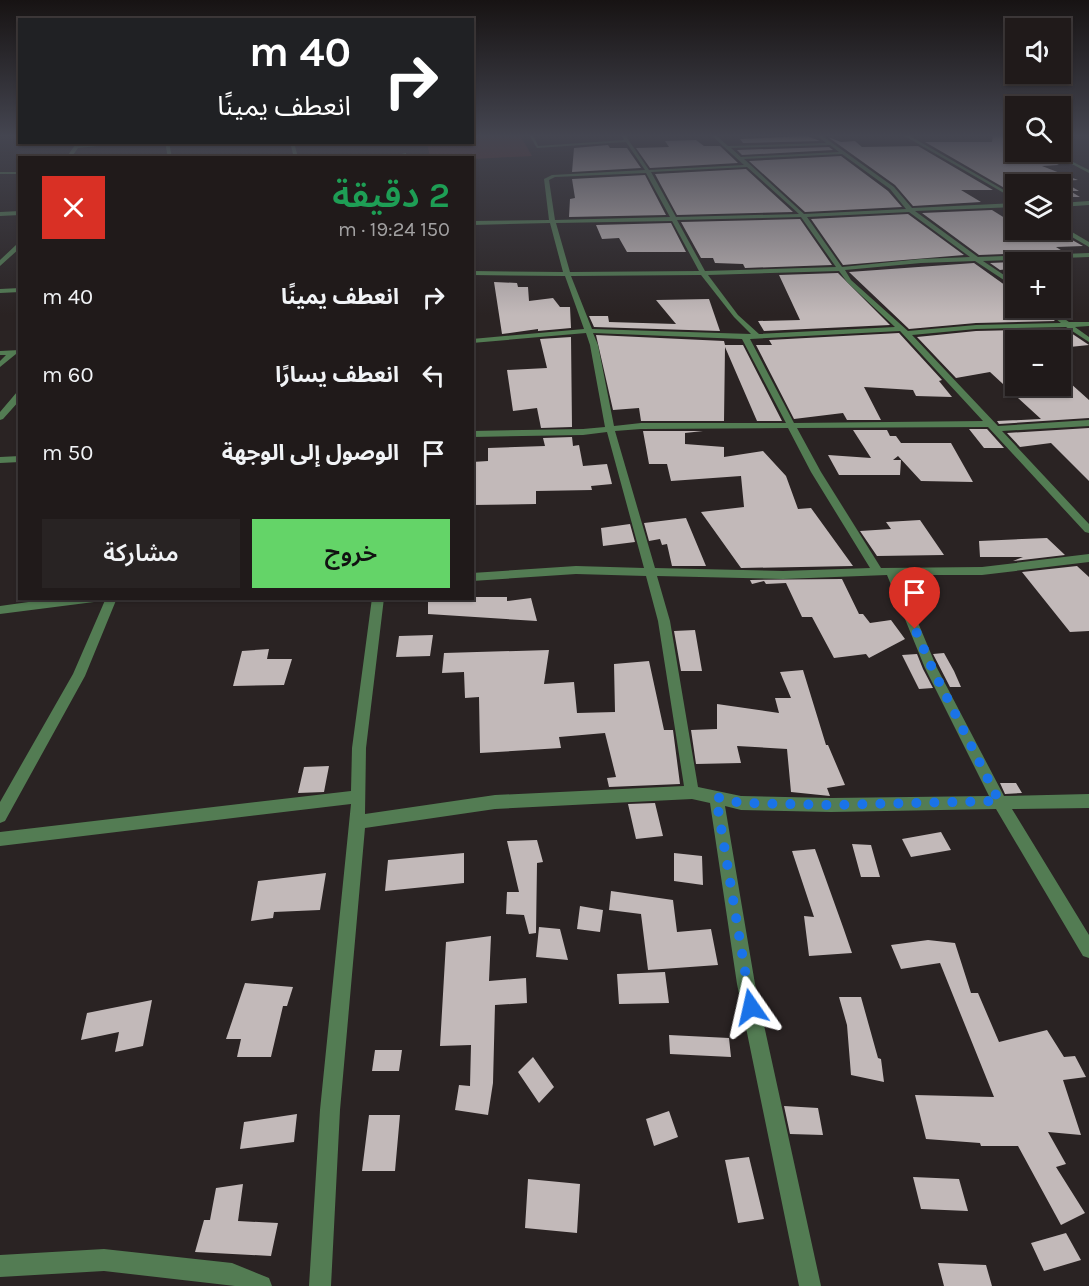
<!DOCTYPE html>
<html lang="ar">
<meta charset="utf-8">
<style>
body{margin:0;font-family:Karla,"Noto Sans Arabic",sans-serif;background:#282323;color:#f1f3f6;direction:rtl;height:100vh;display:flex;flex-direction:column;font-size:22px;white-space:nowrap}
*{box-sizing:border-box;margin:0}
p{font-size:20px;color:#a2a1a2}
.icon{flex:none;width:33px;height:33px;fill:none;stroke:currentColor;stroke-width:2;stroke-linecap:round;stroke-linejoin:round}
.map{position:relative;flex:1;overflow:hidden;direction:ltr}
.panel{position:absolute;left:18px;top:156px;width:456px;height:444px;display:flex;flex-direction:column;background:#201a1a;border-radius:0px;box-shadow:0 2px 4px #0004,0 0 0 2px #3d3839;direction:rtl}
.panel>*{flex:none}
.hud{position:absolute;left:18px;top:18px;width:456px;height:126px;border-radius:0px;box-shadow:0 2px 4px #0004,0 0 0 2px #3d3839;direction:rtl;background:#202124;color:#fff;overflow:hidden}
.controls{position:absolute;left:1005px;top:18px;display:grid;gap:12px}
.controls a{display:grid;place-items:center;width:66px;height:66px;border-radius:0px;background:#201a1a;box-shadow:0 2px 4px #0004,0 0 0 2px #3d3839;font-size:30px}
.pin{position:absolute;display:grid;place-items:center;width:51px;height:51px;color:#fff;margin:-62px -26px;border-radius:50% 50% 50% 0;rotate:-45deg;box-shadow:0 0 6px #0007}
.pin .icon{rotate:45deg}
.me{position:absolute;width:66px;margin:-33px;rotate:349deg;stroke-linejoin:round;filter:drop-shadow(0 0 4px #0008)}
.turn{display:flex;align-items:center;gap:21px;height:126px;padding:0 24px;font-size:27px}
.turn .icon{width:78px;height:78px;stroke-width:2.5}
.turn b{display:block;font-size:42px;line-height:51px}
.round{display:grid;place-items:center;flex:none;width:63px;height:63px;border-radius:0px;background:#282323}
.overview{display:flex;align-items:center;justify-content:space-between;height:102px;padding:0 24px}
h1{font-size:36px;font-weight:600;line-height:45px;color:#1e9e55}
.primary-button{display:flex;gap:12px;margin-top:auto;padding:12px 24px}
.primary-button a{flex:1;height:69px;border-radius:0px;background:#64d468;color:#111;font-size:24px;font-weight:600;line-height:69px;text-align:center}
.primary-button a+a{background:#282323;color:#f1f3f6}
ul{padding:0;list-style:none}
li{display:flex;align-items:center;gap:18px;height:78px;padding:0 24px}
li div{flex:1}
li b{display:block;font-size:22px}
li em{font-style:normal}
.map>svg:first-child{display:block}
</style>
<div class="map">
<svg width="1089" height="1286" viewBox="0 0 1089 1286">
<rect width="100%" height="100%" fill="#2a2323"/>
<path fill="#5d2d2e" d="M473 135H520L532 156 473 159 430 157 427 143 472 142Z"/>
<path fill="#c2b9b9" d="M993 135 1016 136V152H1047L1055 158H1045L1059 165 1042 166 1078 180 1062 181 1079 191H1070L1080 197H1060V184H1016V190H1008L925 142H992Z
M807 136 820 141 743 143 740 139Z
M828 137 841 142 855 141 862 147 918 146 993 190H961L981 202 913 206 895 185Z
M696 140 704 146H720L738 163 650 168 636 148 669 147 665 141Z
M608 145 610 148H627L641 168 572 172 574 148Z
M829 147 833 150 742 155 737 150Z
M841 156 888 191 902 207 805 212 749 161Z
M746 169 793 212 677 215 655 174Z
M645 175 666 215 569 217 570 199 575 198 572 179Z
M992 210 1016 225V230H1054L1083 246 1056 247 1064 252 979 255 922 213Z
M908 214 964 255 843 265 811 219Z
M800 219 832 265 745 268 743 264 715 263 713 258H701L681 222Z
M671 223 686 252H627L619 238 602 239 596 225Z
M1057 260 1060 262H1016V268L1000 270 990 263Z
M974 263 1016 293V308H1040L1055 321 976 323 909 329 849 272Z
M838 273 890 325 764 331 758 321 800 320 779 275Z
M494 282 517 283 518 287H528L529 301 553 298 560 307H570L571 328 538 331V329L502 334Z
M709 299 720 331 594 327 589 316H608L609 322 676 324 656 300Z
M1065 329 1089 345 1060 348V340H1016V396L990 372 956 378 917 337 976 331Z
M899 333 942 380 939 381 952 397 916 396 913 390 864 387 881 420H847L843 413 794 419 756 345H772L769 340Z
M596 335 724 341 725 345H743L782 421H757L725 347 724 421H641L639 408 613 410Z
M571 337 572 427 541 428 537 408 513 411 507 370 547 368 540 339Z
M1060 374 1089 400V418L999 424 997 421 1041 419 1018 398 1060 395Z
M1089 428V481L1051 443 1020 447 1007 433Z
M969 429H987L1004 448H984Z
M853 430H887L890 436H896L901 443H951L973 482 921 481 898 456 893 460H901L900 475H839L828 455 871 458Z
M643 431H703L685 433V444L724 447V457L763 451 786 476 798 509 811 508 853 566 741 568 701 512 744 507 741 476 671 481 667 464H649Z
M572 437 573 446 579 445 583 466 607 464 612 484 591 486 592 490 536 491V504L472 505V462L488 461V448L545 446 543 438Z
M686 518 706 566H672L667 544 662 545 660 539 649 541 644 523Z
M920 520 944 555 877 556 860 531 891 529 886 522Z
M630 524 635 542 603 546 601 528Z
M1047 538 1065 555 1013 561 1023 557H980L979 541Z
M1077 566 1089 577V631L1070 632 1022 572Z
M842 579 859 614H863L870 623 891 620 905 639 869 658 866 654 834 658 812 617H802L786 583 766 584 764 581 752 584 750 580Z
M472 597H507V601L531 598 537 621 428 614V598Z
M695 630 702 671H681L674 631Z
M433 635 430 656 396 657 399 636Z
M269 649 267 659H292L284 685 233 686 242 651Z
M549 650 544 684 574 682 577 713 615 712 614 664 649 661 664 730H673L680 784 609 787 607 778 616 777 605 733 559 737 561 748 480 753 479 697 465 698 464 672 442 673 444 653Z
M944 653 954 671 961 687H950L933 654Z
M917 654 923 669 933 688 919 689 902 655Z
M803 670 826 745H828L845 785 827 788 830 796 791 792 787 749 737 746 741 763 696 764 691 730 717 729V704L779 713 775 698H791L780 672Z
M329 766 324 792 298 793 304 767Z
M1000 783H1016L1022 793 1005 794Z
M655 803 663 836 636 839 628 804Z
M941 832 951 850 911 857 902 839Z
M537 840 543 862 537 863 536 933 529 934 524 915 506 914 507 892H519L507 841Z
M852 844 871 845 880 877H861Z
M815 849 843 927 852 953 809 956 804 916 814 917 792 851Z
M464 853V883L385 891 388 860Z
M674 853 702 856 703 885 674 881Z
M326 873 320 910 274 912 273 918 251 921 258 881Z
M611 891 673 900 677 932 711 929 718 965 648 970 641 914 609 910Z
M580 906 603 910 600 932 577 929Z
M539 927 560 929 568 960 536 957Z
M491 936 489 981 526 978 527 1003 495 1005 493 1083 488 1115 455 1110 459 1085 470 1086 471 1045 440 1046 446 942Z
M928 940 955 943 971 993H978L999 1042 1047 1030 1064 1057 1075 1056 1086 1077 1063 1080 1081 1135 1048 1132 1066 1164 1056 1167 1085 1213 1061 1225 1018 1146H981L980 1143 926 1139 915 1095 994 1097 940 963 901 969 891 945Z
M665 972 669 1003 619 1004 617 974Z
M245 983 293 987 287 1006H283L271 1057H237L241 1039H226Z
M839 997H861L878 1058 881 1059 884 1082 851 1075 847 1025Z
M152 1000 143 1046 115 1052 119 1032 81 1040 87 1013Z
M669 1035 729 1038 731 1057 670 1054Z
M375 1050H402L399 1071H372Z
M533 1057 554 1087 539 1103 518 1072Z
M784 1106 818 1108 823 1135 790 1134Z
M669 1111 678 1137 654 1146 646 1119Z
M297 1114 294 1142 240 1149 244 1122Z
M369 1115H400L395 1171H362Z
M749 1157 764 1219 738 1223 725 1160Z
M913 1177 959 1179 968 1211 921 1209Z
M528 1179 580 1184 577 1233 525 1228Z
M243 1184 238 1221 278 1223 271 1256 195 1252 204 1220H210L216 1188Z
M1066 1233 1081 1260 1044 1271 1031 1243Z
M938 1263 986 1265 992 1286H944Z"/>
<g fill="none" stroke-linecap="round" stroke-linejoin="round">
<path fill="#537c53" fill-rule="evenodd" d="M529 135H533L538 146 624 140 621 135H625L649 170 744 165 711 135H716L728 146 826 143 816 135H821L894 187 912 208 1016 203V207L915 211 978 257 1089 253V257L983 261 1016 283V288L975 261 921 263 845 270 851 280 908 331 976 325 1061 323 1042 308H1049L1069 322H1089V326L1075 327 1089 337V342L1066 327 976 329 912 335 998 426 1089 420V426L1002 431 1089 524V533L1085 532 988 427 797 428 821 472 881 568 982 567 1089 554V562L982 575H898L937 668 1004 796 1089 794V808L1012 809 1089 935V958L1083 956 996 809 831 812 741 810 725 806 755 984 821 1286H799L737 984 710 803 692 799 495 809 365 828 340 1110 331 1286H309L320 1110 351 804 0 846V832L351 791 352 748 372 598H384L366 748 365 814 495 795 684 786 658 621 646 576 576 574 472 581V573L576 566 644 568 607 432 583 435 472 437V431L583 429 605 427 590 345 586 333 472 343V339L584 329 565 276 472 275V271L563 272 550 223 472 225V221L549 220 544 179 552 175 645 170 626 142 537 148ZM830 145 839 152 741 157 731 148ZM842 154 890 189 906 209 804 214 744 159ZM747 167 799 214 676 217 651 172ZM646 173 670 217 555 220 549 180 555 177ZM909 212 970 257 921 259 842 267 807 217ZM801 217 836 267 705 271 677 220ZM672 221 699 271 570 272 556 223ZM839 271 847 282 895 327 759 334 738 315 708 275ZM701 275 734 317 751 334 592 329 571 276ZM900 331 983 421 794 423 750 339ZM593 333 742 339 786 423H641L614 426 598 345ZM788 428 811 472 870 568 783 571 655 568 615 431 641 429ZM887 575 925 668 989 796 831 798 741 796 698 787 670 621 657 576 783 579Z
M903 135H908L1016 197V200Z
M77 142H82L80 146 139 142 78 148 71 158H66Z
M165 142H169L172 158H168Z
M290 142H294L298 158H294Z
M1049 152H1053L1089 170V173Z
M406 153V155L382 158Z
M0 172H20V174H0Z
M1089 201V205L1060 207V203Z
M20 211V215L0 216V212Z
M1060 225 1089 242V247L1060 230Z
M16 245H20V248L0 266V260Z
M20 288V292L0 293V289Z
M20 350V354H16L0 367V361L6 355H0V351Z
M17 392H20V400L3 419 0 420V412Z
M20 456V462L0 463V457Z
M57 598H99L94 602 0 614V606Z
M106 598H117L85 676 5 821 0 823V802L73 674Z
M104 1249 232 1263 269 1278 272 1286H235L104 1271 0 1277V1255Z"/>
</g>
<linearGradient id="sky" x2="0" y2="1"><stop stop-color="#171313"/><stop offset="0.43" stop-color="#444550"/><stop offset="1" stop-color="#444550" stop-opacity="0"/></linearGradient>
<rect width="1089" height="315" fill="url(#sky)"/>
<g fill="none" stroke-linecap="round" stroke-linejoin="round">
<path stroke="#1a73e8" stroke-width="10" stroke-dasharray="0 18" d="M751 1007 716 797 741 803 831 805 999 801 932 668 915 629"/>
</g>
</svg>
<div class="controls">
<a><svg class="icon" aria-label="sound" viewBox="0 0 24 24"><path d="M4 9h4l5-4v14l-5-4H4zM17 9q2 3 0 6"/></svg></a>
<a><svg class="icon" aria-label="search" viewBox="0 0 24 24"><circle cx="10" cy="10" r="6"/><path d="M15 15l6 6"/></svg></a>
<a><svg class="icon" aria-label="layers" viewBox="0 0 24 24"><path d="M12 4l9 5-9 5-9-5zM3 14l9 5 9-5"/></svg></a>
<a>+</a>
<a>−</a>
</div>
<div class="pin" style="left:915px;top:629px;background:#d93025"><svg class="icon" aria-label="arrive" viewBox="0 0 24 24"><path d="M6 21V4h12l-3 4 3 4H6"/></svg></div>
<svg class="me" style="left:751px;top:1007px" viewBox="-20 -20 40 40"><path d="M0-17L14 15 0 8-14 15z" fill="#1a73e8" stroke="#fff" stroke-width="4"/></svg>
<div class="hud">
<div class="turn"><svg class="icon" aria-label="right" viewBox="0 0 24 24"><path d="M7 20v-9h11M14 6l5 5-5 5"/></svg><div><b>40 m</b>انعطف يمينًا</div></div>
</div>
<section class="panel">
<div class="overview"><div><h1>2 دقيقة</h1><p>150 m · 19:24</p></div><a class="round" style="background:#d93025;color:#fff"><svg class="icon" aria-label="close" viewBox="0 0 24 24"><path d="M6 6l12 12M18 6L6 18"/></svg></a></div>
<ul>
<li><svg class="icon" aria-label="right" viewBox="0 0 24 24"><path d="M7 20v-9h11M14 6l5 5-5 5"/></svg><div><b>انعطف يمينًا</b></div><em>40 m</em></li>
<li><svg class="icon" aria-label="left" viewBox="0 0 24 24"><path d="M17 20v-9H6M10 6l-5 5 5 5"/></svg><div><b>انعطف يسارًا</b></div><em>60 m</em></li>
<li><svg class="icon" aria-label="arrive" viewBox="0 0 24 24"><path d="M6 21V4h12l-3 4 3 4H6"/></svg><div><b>الوصول إلى الوجهة</b></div><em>50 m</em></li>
</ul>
<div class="primary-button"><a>خروج</a><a>مشاركة</a></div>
</section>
</div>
